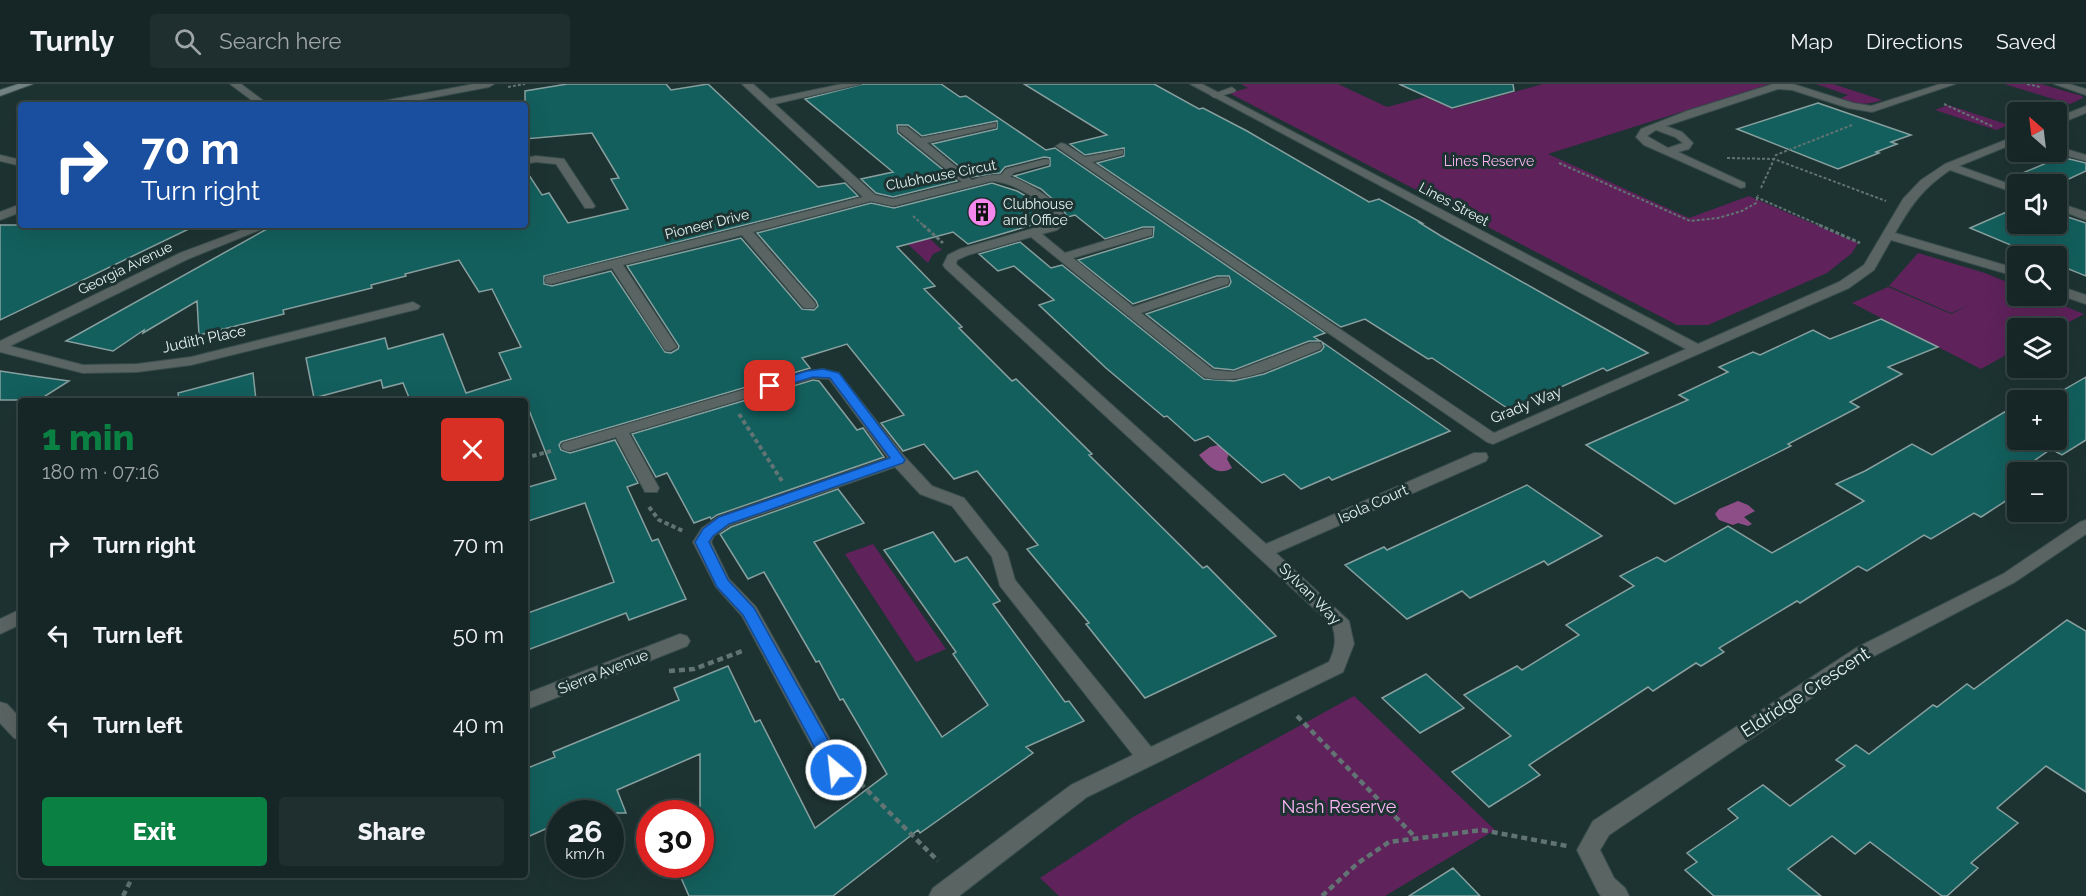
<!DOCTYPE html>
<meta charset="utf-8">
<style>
body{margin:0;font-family:Raleway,sans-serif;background:#1f2e2e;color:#f1f3f6;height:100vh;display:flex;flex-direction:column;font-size:22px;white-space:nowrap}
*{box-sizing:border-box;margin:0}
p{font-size:20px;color:#9ea5a7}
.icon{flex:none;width:33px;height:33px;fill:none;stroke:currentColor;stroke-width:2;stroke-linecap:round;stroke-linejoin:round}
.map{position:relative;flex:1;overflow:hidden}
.details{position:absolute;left:18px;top:314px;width:510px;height:480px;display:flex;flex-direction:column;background:#162626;border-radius:6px;box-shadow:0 6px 24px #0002,0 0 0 2px #354343}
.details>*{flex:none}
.hud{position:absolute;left:18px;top:18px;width:510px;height:126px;border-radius:6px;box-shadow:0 6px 24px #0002,0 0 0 2px #354343;background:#1a4fa0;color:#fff;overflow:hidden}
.needle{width:39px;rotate:332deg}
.fabs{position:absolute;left:2007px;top:18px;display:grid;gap:12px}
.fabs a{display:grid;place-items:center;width:60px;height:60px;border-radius:6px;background:#162626;box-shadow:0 6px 24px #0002,0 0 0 2px #354343;font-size:30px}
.speed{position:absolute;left:546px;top:716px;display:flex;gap:12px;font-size:30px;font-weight:700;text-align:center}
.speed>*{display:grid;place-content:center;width:78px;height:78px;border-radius:50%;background:#162626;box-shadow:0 6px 24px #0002,0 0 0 2px #354343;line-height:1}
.speed small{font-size:15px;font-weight:400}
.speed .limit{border:9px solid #d22;background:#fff;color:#111}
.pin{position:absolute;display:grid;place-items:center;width:51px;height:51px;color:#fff;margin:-26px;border-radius:12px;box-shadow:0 3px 9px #0006}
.me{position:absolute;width:66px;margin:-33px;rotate:332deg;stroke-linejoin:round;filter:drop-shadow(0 0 4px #0008)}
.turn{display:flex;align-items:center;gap:21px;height:126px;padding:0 24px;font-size:27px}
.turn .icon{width:78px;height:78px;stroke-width:2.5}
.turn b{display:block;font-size:42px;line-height:51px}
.round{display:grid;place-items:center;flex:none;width:63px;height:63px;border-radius:6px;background:#1f2e2e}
.head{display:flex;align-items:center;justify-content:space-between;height:102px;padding:0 24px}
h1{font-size:36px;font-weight:800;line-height:45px;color:#0b8043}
.action{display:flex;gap:12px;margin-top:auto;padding:12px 24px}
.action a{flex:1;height:69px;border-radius:6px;background:#0b8043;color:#fff;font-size:24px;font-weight:800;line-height:69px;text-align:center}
.action a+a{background:#1f2e2e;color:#f1f3f6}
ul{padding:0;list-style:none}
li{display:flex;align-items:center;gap:18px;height:90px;padding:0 24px}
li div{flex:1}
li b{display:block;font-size:22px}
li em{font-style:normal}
header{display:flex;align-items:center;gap:36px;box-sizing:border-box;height:84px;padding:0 30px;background:#162626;border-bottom:2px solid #354343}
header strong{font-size:28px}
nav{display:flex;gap:33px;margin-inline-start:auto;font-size:21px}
.search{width:420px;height:54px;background:#1f2e2e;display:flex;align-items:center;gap:15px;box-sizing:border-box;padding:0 21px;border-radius:6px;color:#9ea5a7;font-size:22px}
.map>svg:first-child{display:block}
</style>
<header>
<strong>Turnly</strong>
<div class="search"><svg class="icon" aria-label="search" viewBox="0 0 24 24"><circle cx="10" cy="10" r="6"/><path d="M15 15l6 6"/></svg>Search here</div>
<nav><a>Map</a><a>Directions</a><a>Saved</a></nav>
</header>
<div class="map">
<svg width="2086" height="812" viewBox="0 0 2086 812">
<rect width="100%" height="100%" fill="#1d3332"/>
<path fill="#5f225b" d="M1241 0H1338L1387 23 1425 13 1453 25 1543 0H1770L1548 70 1689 134 1749 112 1858 159 1852 169 1827 189 1708 241H1677L1229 9 1248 4Z
M1816 0H1833L1882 16C1865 22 1856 20 1839 15L1848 11Z
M2004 0H2041L2082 12 2083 14 2070 20Z
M1948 21 2009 41 1996 46 1935 26Z
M869 124 904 131 942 166 933 170 928 179Z
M1918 169 1985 189 2017 202 2018 212H2040L2084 230 2056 245 2018 244 2017 259 2007 255 2017 260V265L1981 285 1852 219 1888 203 1951 230 1969 221 1951 229 1889 202Z
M873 460 946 565 916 578 845 470Z
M1354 612 1495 746 1385 812H1059L1040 794 1133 733Z"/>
<path fill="#8d4d87" d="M1222 360 1230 367 1227 375 1232 384C1218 393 1208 382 1199 371L1210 363Z
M1738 417 1748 421 1755 427 1744 433 1752 440 1748 442 1738 439 1733 441 1719 436 1715 430 1719 425Z"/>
<path fill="#135f5d" stroke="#87a09f" stroke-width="1.5" d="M567 0H666L671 6 708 0 818 103 845 99 858 112 544 192V200L552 202 611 187 665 268 671 269 678 265 679 262 627 182 741 154 802 225 814 226 818 222 816 217 757 149 871 119 894 124 992 99 1017 107 1035 117 1052 135 968 160 953 148 897 163 935 202 924 205 962 243 959 244 1012 297 1016 295 1092 370 1089 371 1203 484 1207 482 1276 552 1145 614 1086 540 1089 539 1027 465 1038 461 977 387 954 395 924 360 903 367 881 339 904 331 847 260 802 274 810 284 561 358 559 361 561 366 570 369 615 356 638 399 627 403 652 457 658 455 686 515 629 536 626 529 525 567V530L614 498 585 419 525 438V404L556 395 525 316H410L403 299 383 304 381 296 314 314 306 274 385 254 388 265 443 250 466 309 511 295 499 269 521 263 492 205 479 208 459 176 405 190 406 192 371 201 372 204 283 226 284 230 199 251 197 217 143 249 144 246 113 267 66 257 274 141H525V85L542 111 549 109 568 139 628 125 611 95 619 94 592 49 525 55V7Z
M863 0H941L960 13 966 12 1046 66 1055 64 1325 249 1314 253 1320 257H1309L1234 286 1214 284 1146 230 1229 202 1231 198 1229 192H1217L1133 220 1078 176 1153 153 1154 143H1143L1105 155 1075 131 1068 133 1058 120 1041 105 1014 92 1050 82V74L1044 73 1005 83 1000 89 972 93 932 60 997 45V37L922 52 908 41H897L898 49 957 97 893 113 876 109 861 95 893 88 805 15Z
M1024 0H1154L1199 25 1203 24 1247 47 1369 118 1379 115 1422 139H1420L1441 152 1648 269 1607 287 1603 284 1510 326 1432 274 1428 275 1365 235 1341 243 1097 79 1124 72V64L1085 71 1070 60 1107 51Z
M1399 0H1513L1514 7 1452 24Z
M1818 19 1911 51 1891 58 1897 60 1876 68 1879 69 1838 85 1737 45Z
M2061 73 2086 79V87L2056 101 2034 100 2013 93Z
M2018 123V140H2056V129L2086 139V192L2056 180V172H2037L1970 144Z
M0 141H197L0 236Z
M1020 158 1051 184 1062 181 1204 295 1234 297 1264 290 1321 267 1324 263 1322 258 1450 347 1332 396 1329 393 1301 405 1284 390 1262 399 1208 352 1195 357 1167 332 1164 333 1106 284 1039 221 1054 216 1014 182 998 187 979 170Z
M1881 235 1938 263 1888 283 1902 290 1850 318 1859 323 1788 360 1791 362 1675 420 1586 361 1688 316 1679 311 1728 288 1719 283 1753 268 1760 271 1813 246 1830 255Z
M0 287 33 292 69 297 39 316H0Z
M253 289 256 316H179L178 309Z
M2086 293V356L2062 371 2051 365 2018 388V409L1981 433 1974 429 1931 455 1924 451 1867 487 1858 482 1800 519 1797 517 1719 564 1724 568 1701 582 1696 579 1653 607 1648 603 1529 681 1540 691 1489 723 1452 688 1511 652 1464 611 1517 582 1522 586 1579 551 1566 541 1634 502 1620 492 1657 473 1665 478 1728 442 1772 469 1864 417 1836 400 1865 387 1912 360 1932 371 2008 326 2011 328 2018 324V356H2056V316H2031L2047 307 2055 311Z
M813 296 819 297 857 346 863 344 884 373 717 431 711 435 710 433 694 439 667 389 656 393 632 350Z
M1527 401 1602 452 1548 481 1544 477 1470 514 1462 507 1407 535 1345 481 1384 463 1387 466Z
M838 405 864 439 814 458 942 653 988 621 953 570 956 568 884 466 933 448 955 478 967 473 1000 517 993 520 1065 618 1069 617 1084 637 1026 663 1033 669 920 749 918 746 833 812H689L675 780H700V670L617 706 626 729H555L559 739 525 754V685L555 673 553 668 679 616 674 604 728 582 755 638 760 636 815 744 887 690 843 615 840 616 819 577 816 578 764 488 748 495 720 450 731 443Z
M2067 536 2086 547V708L2046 682 1997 724 2018 739 1971 779 1978 784 1947 812H1942L1870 758 1855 770 1832 752 1788 785 1821 812H1714L1685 786 1697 778 1687 769 1738 734 1728 725 1763 701 1790 722 1845 682 1836 676 1856 661 1869 670 1933 621 1937 623 1967 600 1974 605Z
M1426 590 1464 624 1420 649 1382 614Z
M1453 784 1480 812H1409Z"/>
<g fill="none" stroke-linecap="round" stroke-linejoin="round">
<g stroke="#394e4d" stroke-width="1">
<path id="service" d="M1232 3 1236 6 1235 8 1214 14 1210 11Z
M1045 75 1049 76V80L1014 89 1008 95 999 93 1006 85Z"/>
</g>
<g stroke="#394e4d" stroke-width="2">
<path id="minor" d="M230 0H241L269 21H258Z
M474 0H494L489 3 394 21H373L378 18Z
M742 0H753L770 15 842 0H861L775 20 875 111 893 115 962 98 899 47V43H907L921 54 996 39V43L927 59 972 96C982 93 991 90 1001 91 1022 93 1060 117 1067 137L1057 146 1042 150 1065 169 1144 145H1152V151L1073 174 1133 223 1218 194H1228L1229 197 1228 200 1141 229 1213 286 1234 288 1310 259H1320L1322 262 1320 265C1284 279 1243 303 1204 293L1031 153 968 171 957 176 956 180 1266 460 1474 369H1486L1488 373 1486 377 1276 469 1349 537 1354 560 1343 588 1087 713 959 812H929L933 804 1071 701 1133 671 1000 502 992 473 952 422 920 410 895 383 730 441 714 452 711 458 729 495 756 523 846 684 849 690 846 696 838 699 830 696 742 532 716 503 693 458 702 444 718 433 888 374 829 295 813 294 629 349 659 404 657 408H645L643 404 616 353 569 367 563 365 561 362 563 359 807 287 823 285 839 289 904 372 932 402 964 414 1007 468 1015 496 1151 663 1329 578C1335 565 1337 555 1332 541L945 184 943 181 948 171 960 165 1049 140 1055 136C1046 117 1012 98 992 97L893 122 871 117 753 148 814 218 816 221 814 224H804L742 151 623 181 677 263 670 267 665 266 612 184 551 200 546 199 545 196 546 193 863 113Z
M1190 0H1202L1698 260 1839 198 1864 181 1903 115 1921 96 1945 80 2018 51V58L1959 82 2018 103V110L1950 86C1922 105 1912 120 1895 149L2018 185V193L1891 156 1874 186 1849 204 1493 360 1487 358 1056 62 1061 59 1065 60 1085 73 1123 66V70L1092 78 1494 349 1686 265Z
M1773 0H1793L1853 19 1871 22 1940 0H1955L1872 28 1848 24 1792 6 1778 5 1666 42 1682 48 1693 59 1689 65 1678 68 1745 99V103L1741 104 1644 61 1636 53 1641 45 1687 27ZM1656 46 1675 53 1683 59 1668 64 1647 52Z
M2054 0H2069L2086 5V11Z
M2086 22V29L2056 41V34Z
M2056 62 2086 71V77L2053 68H2056Z
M0 71 21 76V82L0 77Z
M536 72 564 75 595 122 593 124H585L556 80 536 78 525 80V74Z
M2056 118 2086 128V136L2056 125Z
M21 120V128L0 136V128Z
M255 141H272L188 175 10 262 83 281 137 280 191 273 413 218 420 222 418 225 191 281 137 288 83 289 0 268V257L180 169Z
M2056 201 2086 211V220L2056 210Z
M2086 436V450L2015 498 1870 574 1609 751 1600 766 1614 794 1625 804 1629 812H1601L1598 808 1577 766 1593 737 1856 564 2003 490 2080 438Z
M21 525V540L0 550V535Z
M680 550 687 552 690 557 687 562 525 626V610Z
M0 618 7 620 21 635V656L14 654 0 639Z"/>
</g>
<g stroke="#394e4d" stroke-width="2">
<path id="secondary" d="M18 0H33L0 12V6Z"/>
</g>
<path stroke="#617473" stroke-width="2" stroke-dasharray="3 2" stroke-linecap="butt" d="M2027 0 2040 3
M508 3 525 0
M1944 20 1994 43
M1727 74 1774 75 1886 117
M1559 79 1690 137 1718 134 1742 127 1756 119 1758 111
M1761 104 1776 71 1852 41
M1756 113 1822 142
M913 132 924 142"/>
<path stroke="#617473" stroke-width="3" stroke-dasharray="4 2" stroke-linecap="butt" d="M923 141 943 159
M1819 141 1860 159"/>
<path stroke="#617473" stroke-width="4" stroke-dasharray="4.5 3" stroke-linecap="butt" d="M739 330 782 397
M525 374 551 367
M649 423 659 436 683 447"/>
<path stroke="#617473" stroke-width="4.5" stroke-dasharray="6 4" stroke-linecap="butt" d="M669 587 694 585 745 566
M1297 632 1417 755
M860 699 938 777
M123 812 134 790
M1322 812 1358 779 1389 758 1482 746 1567 762"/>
<use href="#service" fill="#5a6463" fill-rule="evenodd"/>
<use href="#minor" fill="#5a6463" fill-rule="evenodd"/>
<use href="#secondary" fill="#718281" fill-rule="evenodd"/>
</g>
<path fill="#1a73e8" stroke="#114b97" stroke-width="1.5" d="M823 285 839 289 905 376 903 379 729 440 713 452 709 458 728 496 754 524 842 681 845 686 842 692 836 694 830 692 743 531 717 503 695 458 703 445 719 433 890 374 830 294 813 293 770 306 764 302 766 300 807 287Z"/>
<defs>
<g id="building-disc" transform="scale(1.5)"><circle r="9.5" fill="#f688ed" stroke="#1d3332"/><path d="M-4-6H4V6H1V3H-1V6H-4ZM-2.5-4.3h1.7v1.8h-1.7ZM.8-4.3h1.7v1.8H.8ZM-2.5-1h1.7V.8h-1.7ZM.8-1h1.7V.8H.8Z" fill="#111"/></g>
</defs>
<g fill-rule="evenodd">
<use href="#building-disc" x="982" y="128"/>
</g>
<g text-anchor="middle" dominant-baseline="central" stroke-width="6" stroke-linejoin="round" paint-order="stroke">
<g font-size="14" fill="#fdb5f5" stroke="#1d3332">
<text x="1489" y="77">Lines Reserve</text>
</g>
<g font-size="14" fill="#e5f2f1" stroke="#1d3332">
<text transform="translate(941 91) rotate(-11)">Clubhouse Circut</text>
<text transform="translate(1454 120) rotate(28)">Lines Street</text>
<text transform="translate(707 140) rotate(-14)">Pioneer Drive</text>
<text transform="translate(125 184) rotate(-26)">Georgia Avenue</text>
</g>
<g font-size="14" fill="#e5f2f1" stroke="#1d3332" text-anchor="start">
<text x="1003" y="120">Clubhouse<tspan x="1003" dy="16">and Office</tspan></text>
</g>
<g font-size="15" fill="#e5f2f1" stroke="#1d3332">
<text transform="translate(204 255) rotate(-12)">Judith Place</text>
<text transform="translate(1526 321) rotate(-22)">Grady Way</text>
<text transform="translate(1373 420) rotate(-24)">Isola Court</text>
<text transform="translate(1310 510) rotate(45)">Sylvan Way</text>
<text transform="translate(603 588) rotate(-22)">Sierra Avenue</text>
</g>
<g font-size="18" fill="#e5f2f1" stroke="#1d3332">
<text transform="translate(1805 608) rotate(-33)">Eldridge Crescent</text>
</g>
<g font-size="18" fill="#fdb5f5" stroke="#1d3332">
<text x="1339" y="722">Nash Reserve</text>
</g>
</g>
</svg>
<div class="fabs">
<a><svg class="needle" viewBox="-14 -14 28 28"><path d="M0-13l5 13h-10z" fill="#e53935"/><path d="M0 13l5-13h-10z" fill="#9ea5a7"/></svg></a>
<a><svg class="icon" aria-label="sound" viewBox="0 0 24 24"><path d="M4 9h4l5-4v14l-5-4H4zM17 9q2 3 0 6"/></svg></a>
<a><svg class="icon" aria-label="search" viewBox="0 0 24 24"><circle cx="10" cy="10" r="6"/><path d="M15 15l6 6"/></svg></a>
<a><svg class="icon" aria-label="layers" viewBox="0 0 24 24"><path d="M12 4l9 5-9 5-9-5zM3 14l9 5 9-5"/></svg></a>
<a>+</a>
<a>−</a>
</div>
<div class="speed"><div>26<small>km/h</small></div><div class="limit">30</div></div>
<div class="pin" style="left:770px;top:302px;background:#d93025"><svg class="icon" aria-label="arrive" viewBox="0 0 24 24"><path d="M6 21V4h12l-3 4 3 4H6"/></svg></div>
<svg class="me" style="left:836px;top:686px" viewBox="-20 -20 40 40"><circle r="17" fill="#1a73e8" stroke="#fff" stroke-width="3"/><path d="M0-11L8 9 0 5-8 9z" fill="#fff"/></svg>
<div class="hud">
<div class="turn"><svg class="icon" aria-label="right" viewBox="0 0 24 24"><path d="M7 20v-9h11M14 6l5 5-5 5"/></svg><div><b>70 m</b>Turn right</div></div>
</div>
<section class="details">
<div class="head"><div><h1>1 min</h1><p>180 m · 07:16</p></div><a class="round" style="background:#d93025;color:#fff"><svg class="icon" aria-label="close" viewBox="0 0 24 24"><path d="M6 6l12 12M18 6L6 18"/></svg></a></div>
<ul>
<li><svg class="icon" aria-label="right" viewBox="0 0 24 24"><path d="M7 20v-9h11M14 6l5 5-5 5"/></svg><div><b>Turn right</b></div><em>70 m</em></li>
<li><svg class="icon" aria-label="left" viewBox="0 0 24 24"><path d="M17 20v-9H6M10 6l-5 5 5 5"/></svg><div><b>Turn left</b></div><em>50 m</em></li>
<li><svg class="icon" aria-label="left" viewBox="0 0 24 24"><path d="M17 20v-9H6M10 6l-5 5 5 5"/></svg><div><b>Turn left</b></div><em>40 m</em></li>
</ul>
<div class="action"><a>Exit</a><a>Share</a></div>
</section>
</div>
